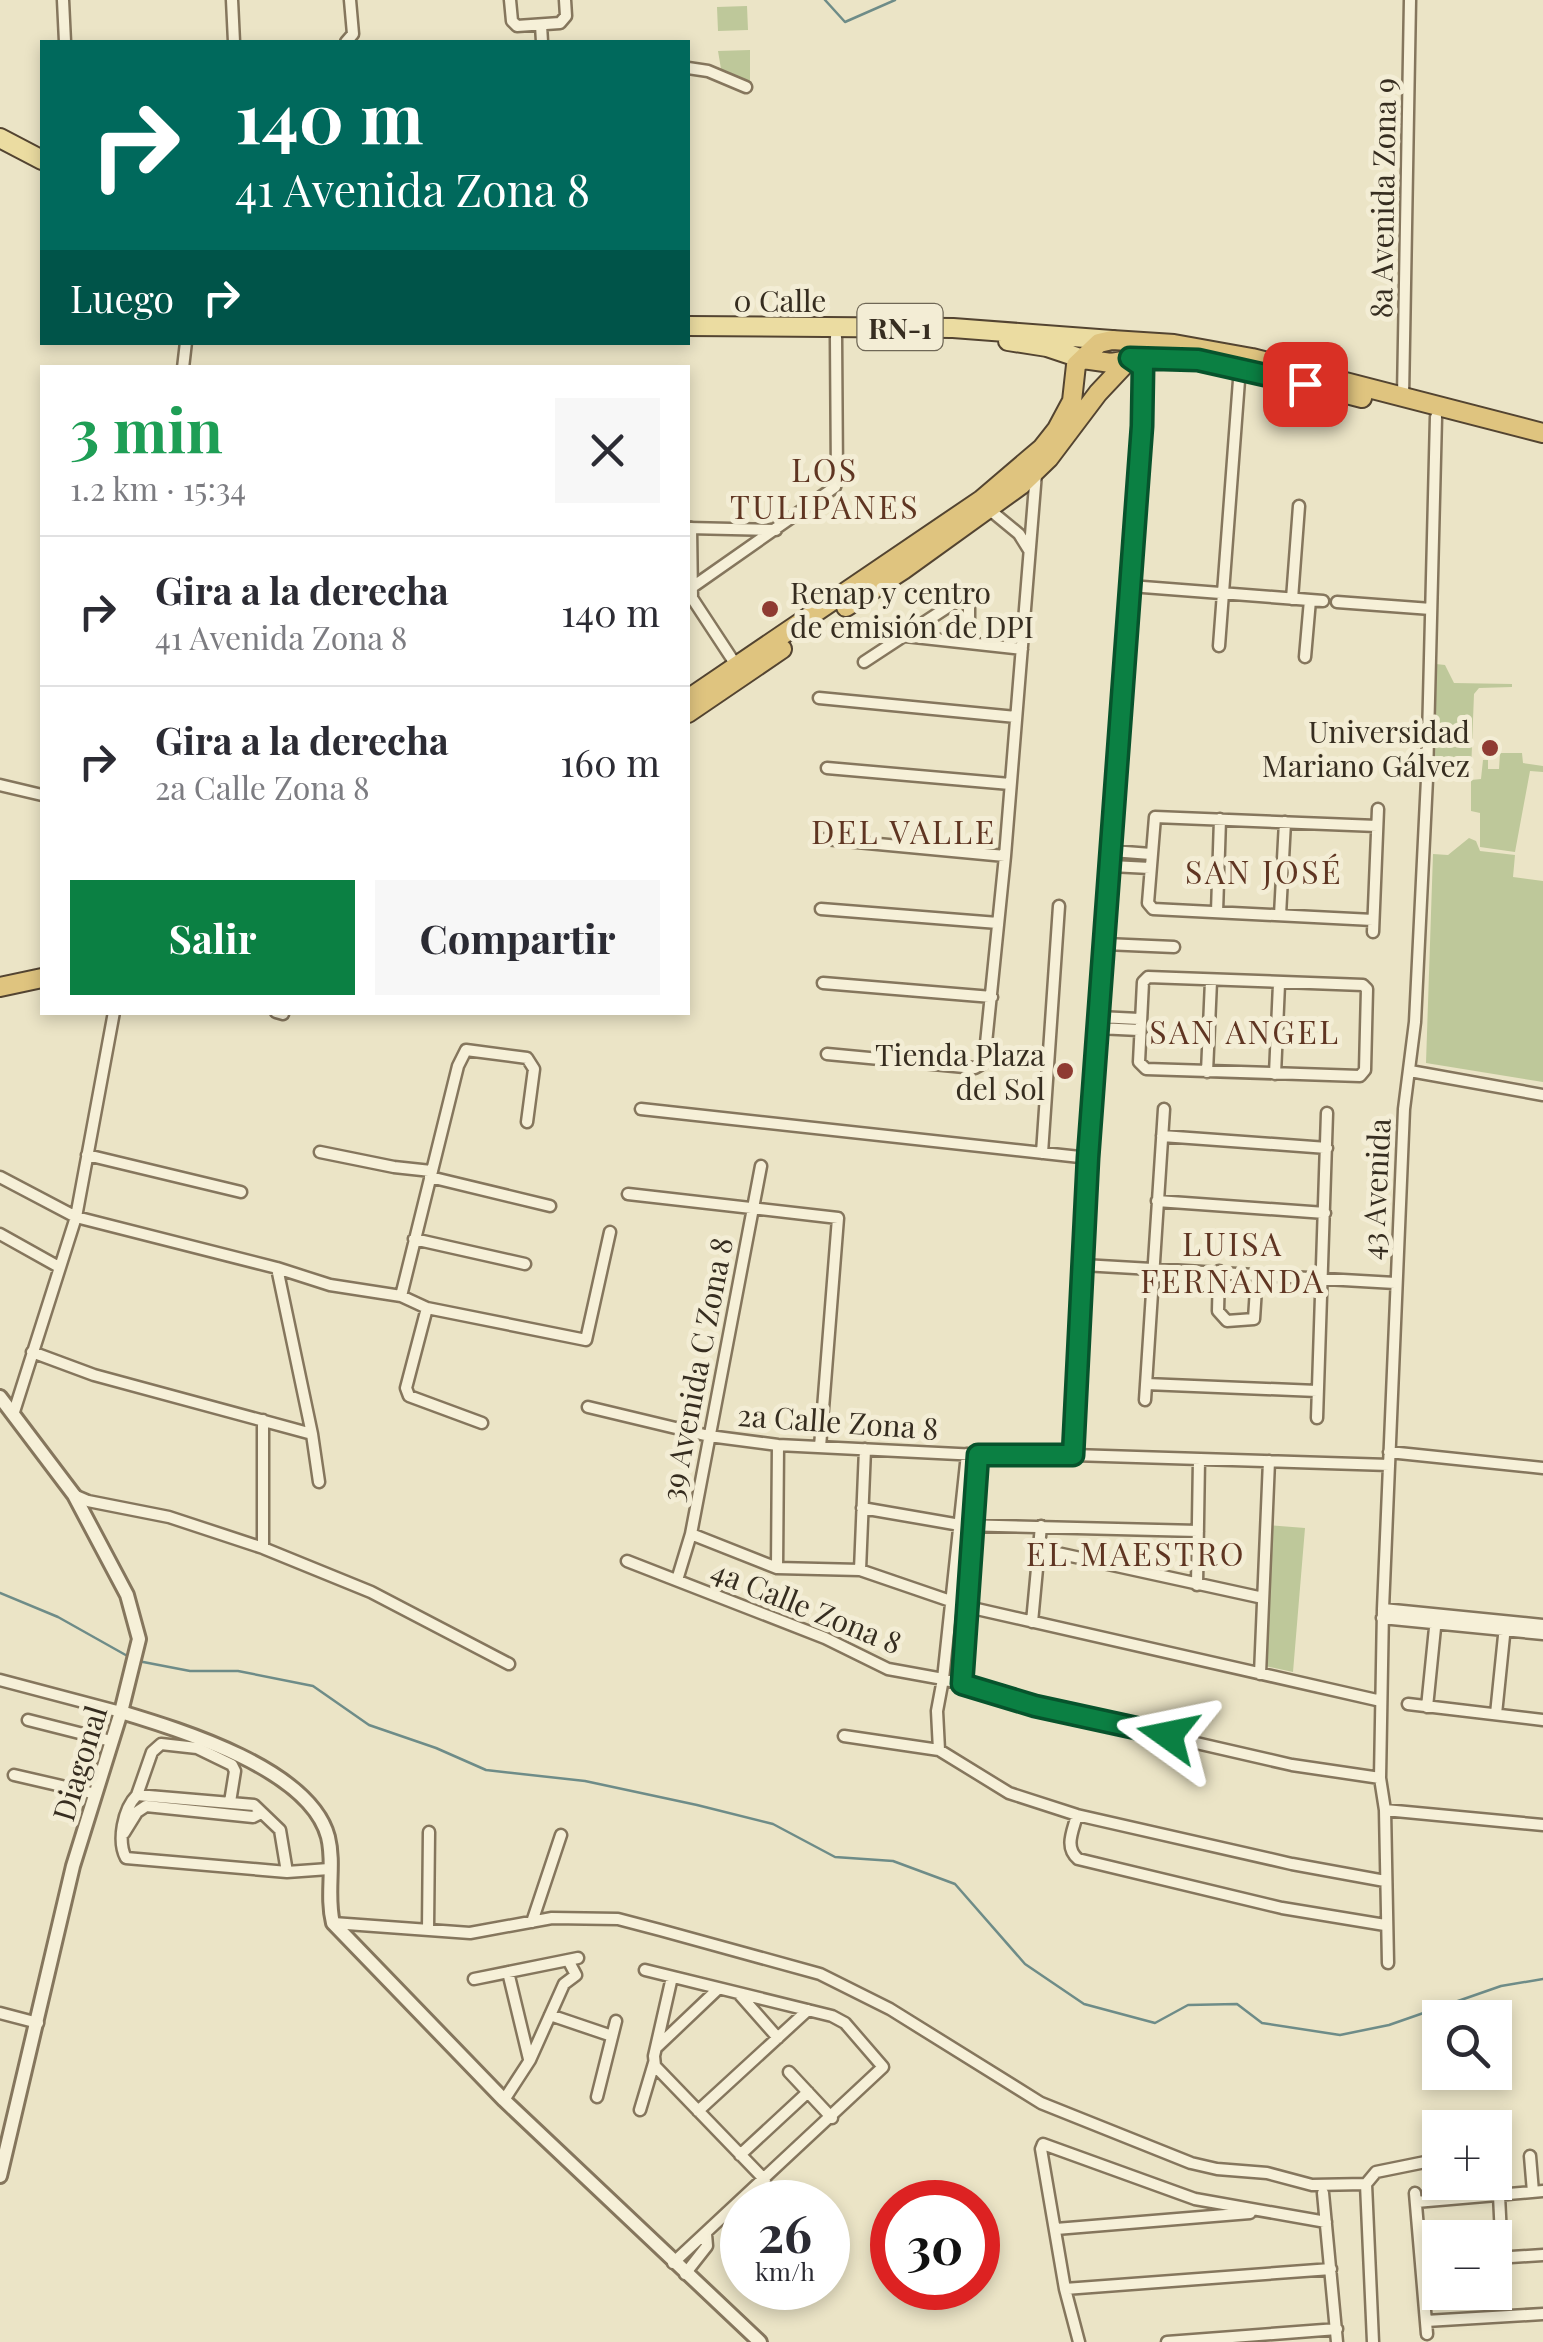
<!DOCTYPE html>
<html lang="es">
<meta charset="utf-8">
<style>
body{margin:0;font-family:"Playfair Display",serif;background:#f7f7f7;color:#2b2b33;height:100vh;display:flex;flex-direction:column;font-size:38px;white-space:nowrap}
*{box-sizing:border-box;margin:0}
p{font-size:32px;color:#7c7c81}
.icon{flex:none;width:55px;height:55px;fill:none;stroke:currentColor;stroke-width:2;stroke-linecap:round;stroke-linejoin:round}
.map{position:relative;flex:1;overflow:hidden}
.side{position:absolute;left:40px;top:365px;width:650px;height:650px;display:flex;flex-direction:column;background:#fff;border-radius:0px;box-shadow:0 5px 15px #0003}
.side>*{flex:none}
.top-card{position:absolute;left:40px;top:40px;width:650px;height:305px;border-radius:0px;box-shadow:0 5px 15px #0003;background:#00695c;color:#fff;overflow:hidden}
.controls{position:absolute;left:1422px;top:2000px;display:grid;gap:20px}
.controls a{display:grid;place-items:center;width:90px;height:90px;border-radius:0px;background:#fff;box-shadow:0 5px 15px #0003;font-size:50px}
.speed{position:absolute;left:720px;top:2180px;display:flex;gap:20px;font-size:50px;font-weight:700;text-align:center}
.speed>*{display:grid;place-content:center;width:130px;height:130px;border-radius:50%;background:#fff;box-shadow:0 5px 15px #0003;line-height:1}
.speed small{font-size:25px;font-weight:400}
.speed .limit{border:15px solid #d22;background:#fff;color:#111}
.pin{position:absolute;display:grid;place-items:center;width:85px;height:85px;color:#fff;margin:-42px;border-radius:20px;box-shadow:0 5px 15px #0006}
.me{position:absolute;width:110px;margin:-55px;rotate:282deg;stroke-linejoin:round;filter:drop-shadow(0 0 8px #0008)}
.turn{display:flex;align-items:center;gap:35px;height:210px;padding:0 30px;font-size:45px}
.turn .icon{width:130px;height:130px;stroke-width:2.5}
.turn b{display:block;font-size:70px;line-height:85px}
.then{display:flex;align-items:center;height:95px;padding:0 30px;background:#0003;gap:20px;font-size:38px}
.round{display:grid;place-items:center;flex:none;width:105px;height:105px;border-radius:0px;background:#f7f7f7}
.head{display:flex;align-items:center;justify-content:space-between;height:170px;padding:0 30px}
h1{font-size:60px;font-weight:700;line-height:75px;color:#1e9e55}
.action{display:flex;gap:20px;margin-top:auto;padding:20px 30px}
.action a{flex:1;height:115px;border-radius:0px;background:#0b8043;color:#fff;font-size:40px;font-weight:700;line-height:115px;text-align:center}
.action a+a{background:#f7f7f7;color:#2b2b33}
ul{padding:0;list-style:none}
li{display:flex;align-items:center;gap:30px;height:150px;padding:0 30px;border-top:2px solid #e1e1e2}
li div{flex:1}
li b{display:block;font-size:38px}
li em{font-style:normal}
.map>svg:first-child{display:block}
</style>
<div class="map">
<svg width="1543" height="2342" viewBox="0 0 1543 2342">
<rect width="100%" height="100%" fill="#ebe4c6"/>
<path fill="#bec89a" d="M747 6 748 30 718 31 717 7Z
M750 50V83L721 69 718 51Z
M1436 664 1445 665 1454 683 1512 684V687L1479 688 1474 694 1471 772 1435 771Z
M1500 753H1522L1523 763 1543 766V772L1530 771 1515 852 1480 847V813L1471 811V780L1481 779 1483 760H1488V769H1499Z
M1469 838 1476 841 1480 851 1515 855 1513 877 1543 881V1082L1426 1063 1433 854 1448 855Z
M1266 1525 1305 1528 1293 1672 1260 1665Z"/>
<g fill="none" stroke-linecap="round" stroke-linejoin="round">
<path stroke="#6e8c88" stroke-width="2.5" d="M825 0 845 22 895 0
M0 1593 58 1617 131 1658
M138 1661 190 1671H238L313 1686 369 1725 436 1748 486 1770 585 1781 697 1805 773 1824 835 1857 893 1861 955 1884 1025 1964 1084 2004 1155 2023 1188 2005 1237 2004 1262 2023 1340 2035 1389 2025 1501 1986 1543 1979"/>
<g stroke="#85765d" stroke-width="15">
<path id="minor" d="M63 0 65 42
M232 0 234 42
M510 0 512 21 517 26 560 23 566 16 565 0
M541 25 542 42
M346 42 353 34 350 0
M688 68 708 71 746 87
M183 368 186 342
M1403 397 1410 0
M985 506 1019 534 1029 550
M688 528 776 530
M691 528 692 598 736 665
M1143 587 1323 601
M691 588 835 487 837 479 836 337
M1292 599 1299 506
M1337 602 1431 609
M905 636 1022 649
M1219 646 1240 367
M1305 657 1310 600
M864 662 969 593V643
M819 698 1016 717
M827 768 1010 784
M0 785 42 795
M825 839 1005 856
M1112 851 1151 854
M1111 866 1150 868
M821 909 998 923
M1217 912 1220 819
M1280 915 1285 822
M1373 920 1153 909 1148 903 1155 817 1377 826
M1373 932 1378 809
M1105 944 1174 947
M1148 977 1363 985 1367 989 1365 1070 1360 1076 1146 1069 1139 1062 1143 982Z
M823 983 992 997
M276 1012 283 1014
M1099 1017 1139 1019
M1098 1028 1139 1030
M827 1054 975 1068 984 1063 1005 856 1036 473
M1410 1071 1543 1095
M1207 1072 1211 981
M1275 1074 1279 984
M641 1109 1089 1158
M1162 1136 1327 1148
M320 1152 394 1167 431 1171
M1042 1153 1059 906
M87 1155 241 1192
M0 1177 76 1217 277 1268 330 1285 401 1296 427 1308 586 1340 610 1232
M430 1177 550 1206
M628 1194 838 1218 820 1447
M1157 1201 1325 1213
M0 1234 59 1267
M414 1239 525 1264
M1083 1265 1395 1283
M277 1268 312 1434
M1219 1271 1218 1311 1227 1321 1254 1319 1257 1273
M401 1296 458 1066 466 1050 527 1058 534 1069 527 1122
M427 1308 406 1388 409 1396 482 1423
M32 1352 94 1375 312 1434 319 1482
M1146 1384 1317 1391
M1145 1400 1164 1109
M588 1407 709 1436 778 1445 978 1455H1073L1389 1465
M13 1415 76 1217 114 1012
M1317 1418 1327 1113
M1389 1452 1543 1468
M1073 1455 1089 1158 1142 425 1144 374 1140 363 1133 359
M74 1495 88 1501 169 1517 263 1548 371 1592 509 1664
M862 1508 960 1525 1198 1531
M691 1534 777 1568 860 1570 968 1607 1381 1701
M263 1548V1420
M1039 1549 1263 1598
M627 1561 825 1638 888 1669 943 1679 1035 1706 1292 1765 1380 1778
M777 1568 778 1445
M860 1570 865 1449
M677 1580 691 1534 761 1166
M1197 1585 1199 1459
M1383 1609 1543 1625
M1382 1618 1543 1634
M1032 1622 1041 1526
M1260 1674 1269 1461
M0 1680 121 1712
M963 1684 978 1455
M1408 1704 1543 1720
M1427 1707 1436 1618
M1496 1714 1505 1626
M28 1720 111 1741
M844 1736 939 1750 1009 1793 1077 1815 1292 1864 1385 1881
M939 1750 937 1711 943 1679 967 1454
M14 1775 96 1794
M137 1795 254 1805 280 1830 287 1872 126 1858C117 1841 123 1809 137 1795Z
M137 1795 152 1752 161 1744 197 1748 232 1765 235 1771 230 1802
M1385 1810 1543 1825
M1077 1815C1073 1831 1064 1847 1078 1859L1282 1908 1385 1925
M124 1833 137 1812 146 1806 253 1817 261 1813
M287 1872 329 1869
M532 1922 561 1835
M333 1923 470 1933 552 1918 618 1919 660 1930 820 1974 890 2009 1041 2103 1191 2163 1217 2169 1267 2173 1312 2185 1366 2184 1376 2172 1440 2159
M428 1929 429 1832
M1388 1963 1385 1810 1380 1778 1383 1609 1404 1109 1415 1022 1427 779 1436 417
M645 1970 832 2016 845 2023 883 2067 673 2263
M508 1972 529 2059
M672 1977 654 2056 655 2066 765 2180
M474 1979 578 1958
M740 1995 778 2038
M0 2013 38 2023
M550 2015 612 2036
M657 2047 718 1989
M789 2072 832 2118
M597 2097 616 2021
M504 2100 530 2060 564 1984 576 1975 568 1960
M640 2110 654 2063
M698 2111 808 2010
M740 2155 808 2092
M1530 2156 1533 2192
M1366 2184 1373 2342
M1323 2193 1337 2342
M1415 2193 1427 2334
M1499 2195 1502 2258
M1416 2202 1543 2191
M1056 2229 1250 2213
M1496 2258 1543 2255
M1422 2261 1440 2260
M685 2274 707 2246 706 2234
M1065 2289 1331 2269
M1426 2321 1543 2314
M1079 2342 1065 2289 1041 2149 1043 2144 1195 2199 1326 2222
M1167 2342 1337 2329"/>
</g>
<g stroke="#85765d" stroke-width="18">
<path id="tertiary" d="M0 1397 74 1495 127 1595 139 1639 121 1712 73 1866 0 2176
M121 1712C181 1730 310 1769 328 1837 335 1865 326 1895 333 1923L504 2100 760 2342"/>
</g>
<g stroke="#534431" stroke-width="22">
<path id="primary" d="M0 138 42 160
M688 326 953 328 1112 340
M1008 341 1047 347 1083 359"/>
</g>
<g stroke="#534431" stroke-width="22">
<path id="trunk" d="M1132 356 1201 360
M1083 359 1111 363 1129 360 1132 353
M1242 367 1362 398
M846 607 903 570 1021 485 1049 458 1098 393 1129 360
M688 699 981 500 1042 448 1057 429 1072 401 1076 365 1099 343 1112 340 1174 344 1252 358 1543 433
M688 713 782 649
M0 987 42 978"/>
</g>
<use href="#minor" stroke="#f6f0d8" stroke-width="10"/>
<use href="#tertiary" stroke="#f6f0d8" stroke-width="12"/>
<use href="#primary" stroke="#ebdca1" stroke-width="18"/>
<use href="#trunk" stroke="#dfc47f" stroke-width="18"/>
</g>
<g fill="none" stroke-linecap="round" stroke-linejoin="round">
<g stroke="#07532c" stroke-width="25">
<path id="route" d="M1168 1735 1035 1706 962 1684 978 1455H1073L1088 1158 1142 426 1143 367 1130 358 1198 360 1305 384"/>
</g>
<use href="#route" stroke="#0b8043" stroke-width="18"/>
</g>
<g fill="#8f3b32" stroke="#f3edd5" stroke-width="4">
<circle cx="770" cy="609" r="10"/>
<circle cx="1490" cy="748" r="10"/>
<circle cx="1065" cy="1071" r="10"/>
</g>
<g text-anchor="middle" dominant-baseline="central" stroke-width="10" stroke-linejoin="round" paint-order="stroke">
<rect fill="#f3edd5" stroke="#6f6756" stroke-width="2.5" x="857.5" y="304" width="85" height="46" rx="8"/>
<g font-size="28" font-weight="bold" fill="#362d20">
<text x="900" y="327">RN-1</text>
</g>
<g font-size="30" fill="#362d20" stroke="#f3edd5">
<text transform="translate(1382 198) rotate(-89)">8a Avenida Zona 9</text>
<text x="780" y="300">0 Calle</text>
<text transform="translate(1375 1189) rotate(-87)">43 Avenida</text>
<text transform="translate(696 1369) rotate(-79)">39 Avenida C Zona 8</text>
<text transform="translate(838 1421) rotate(4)">2a Calle Zona 8</text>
<text transform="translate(807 1606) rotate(22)">4a Calle Zona 8</text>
<text transform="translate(79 1763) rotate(-73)">Diagonal</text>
</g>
<g font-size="30" fill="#362d20" stroke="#f3edd5" text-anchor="end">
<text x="790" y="592" text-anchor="start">Renap y centro<tspan x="790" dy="34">de emisión de DPI</tspan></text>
<text x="1470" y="731">Universidad<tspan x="1470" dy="34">Mariano Gálvez</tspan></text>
<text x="1045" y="1054">Tienda Plaza<tspan x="1045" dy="34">del Sol</tspan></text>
</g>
<g font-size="32" letter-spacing="2.5" fill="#5f3522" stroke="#f3edd5">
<text x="825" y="468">LOS<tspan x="825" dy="37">TULIPANES</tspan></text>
<text x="904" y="830">DEL VALLE</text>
<text x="1264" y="870">SAN JOSÉ</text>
<text x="1245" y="1030">SAN ANGEL</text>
<text x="1233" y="1242">LUISA<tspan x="1233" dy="37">FERNANDA</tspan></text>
<text x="1136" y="1552">EL MAESTRO</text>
</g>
</g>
</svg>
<div class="controls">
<a><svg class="icon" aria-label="search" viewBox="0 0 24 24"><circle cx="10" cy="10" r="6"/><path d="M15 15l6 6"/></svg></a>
<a>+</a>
<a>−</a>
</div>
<div class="speed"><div>26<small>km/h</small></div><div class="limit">30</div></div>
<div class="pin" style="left:1305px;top:384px;background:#d93025"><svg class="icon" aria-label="arrive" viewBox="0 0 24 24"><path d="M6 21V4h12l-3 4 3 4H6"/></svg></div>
<svg class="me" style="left:1168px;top:1735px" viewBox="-20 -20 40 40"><path d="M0-17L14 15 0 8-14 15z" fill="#0b8043" stroke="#fff" stroke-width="4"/></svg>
<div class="top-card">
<div class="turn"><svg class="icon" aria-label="right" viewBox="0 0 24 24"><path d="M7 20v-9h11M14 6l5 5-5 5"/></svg><div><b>140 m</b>41 Avenida Zona 8</div></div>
<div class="then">Luego<svg class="icon" aria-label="right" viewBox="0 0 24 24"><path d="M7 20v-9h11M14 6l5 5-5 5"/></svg></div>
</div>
<section class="side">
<div class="head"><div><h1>3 min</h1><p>1.2 km · 15:34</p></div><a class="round"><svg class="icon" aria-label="close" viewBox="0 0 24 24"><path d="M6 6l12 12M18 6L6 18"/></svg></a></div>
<ul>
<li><svg class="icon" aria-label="right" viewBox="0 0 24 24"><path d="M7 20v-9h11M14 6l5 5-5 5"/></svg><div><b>Gira a la derecha</b><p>41 Avenida Zona 8</p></div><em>140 m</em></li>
<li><svg class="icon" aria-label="right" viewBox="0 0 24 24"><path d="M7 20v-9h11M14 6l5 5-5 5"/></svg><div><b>Gira a la derecha</b><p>2a Calle Zona 8</p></div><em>160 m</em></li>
</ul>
<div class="action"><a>Salir</a><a>Compartir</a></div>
</section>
</div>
